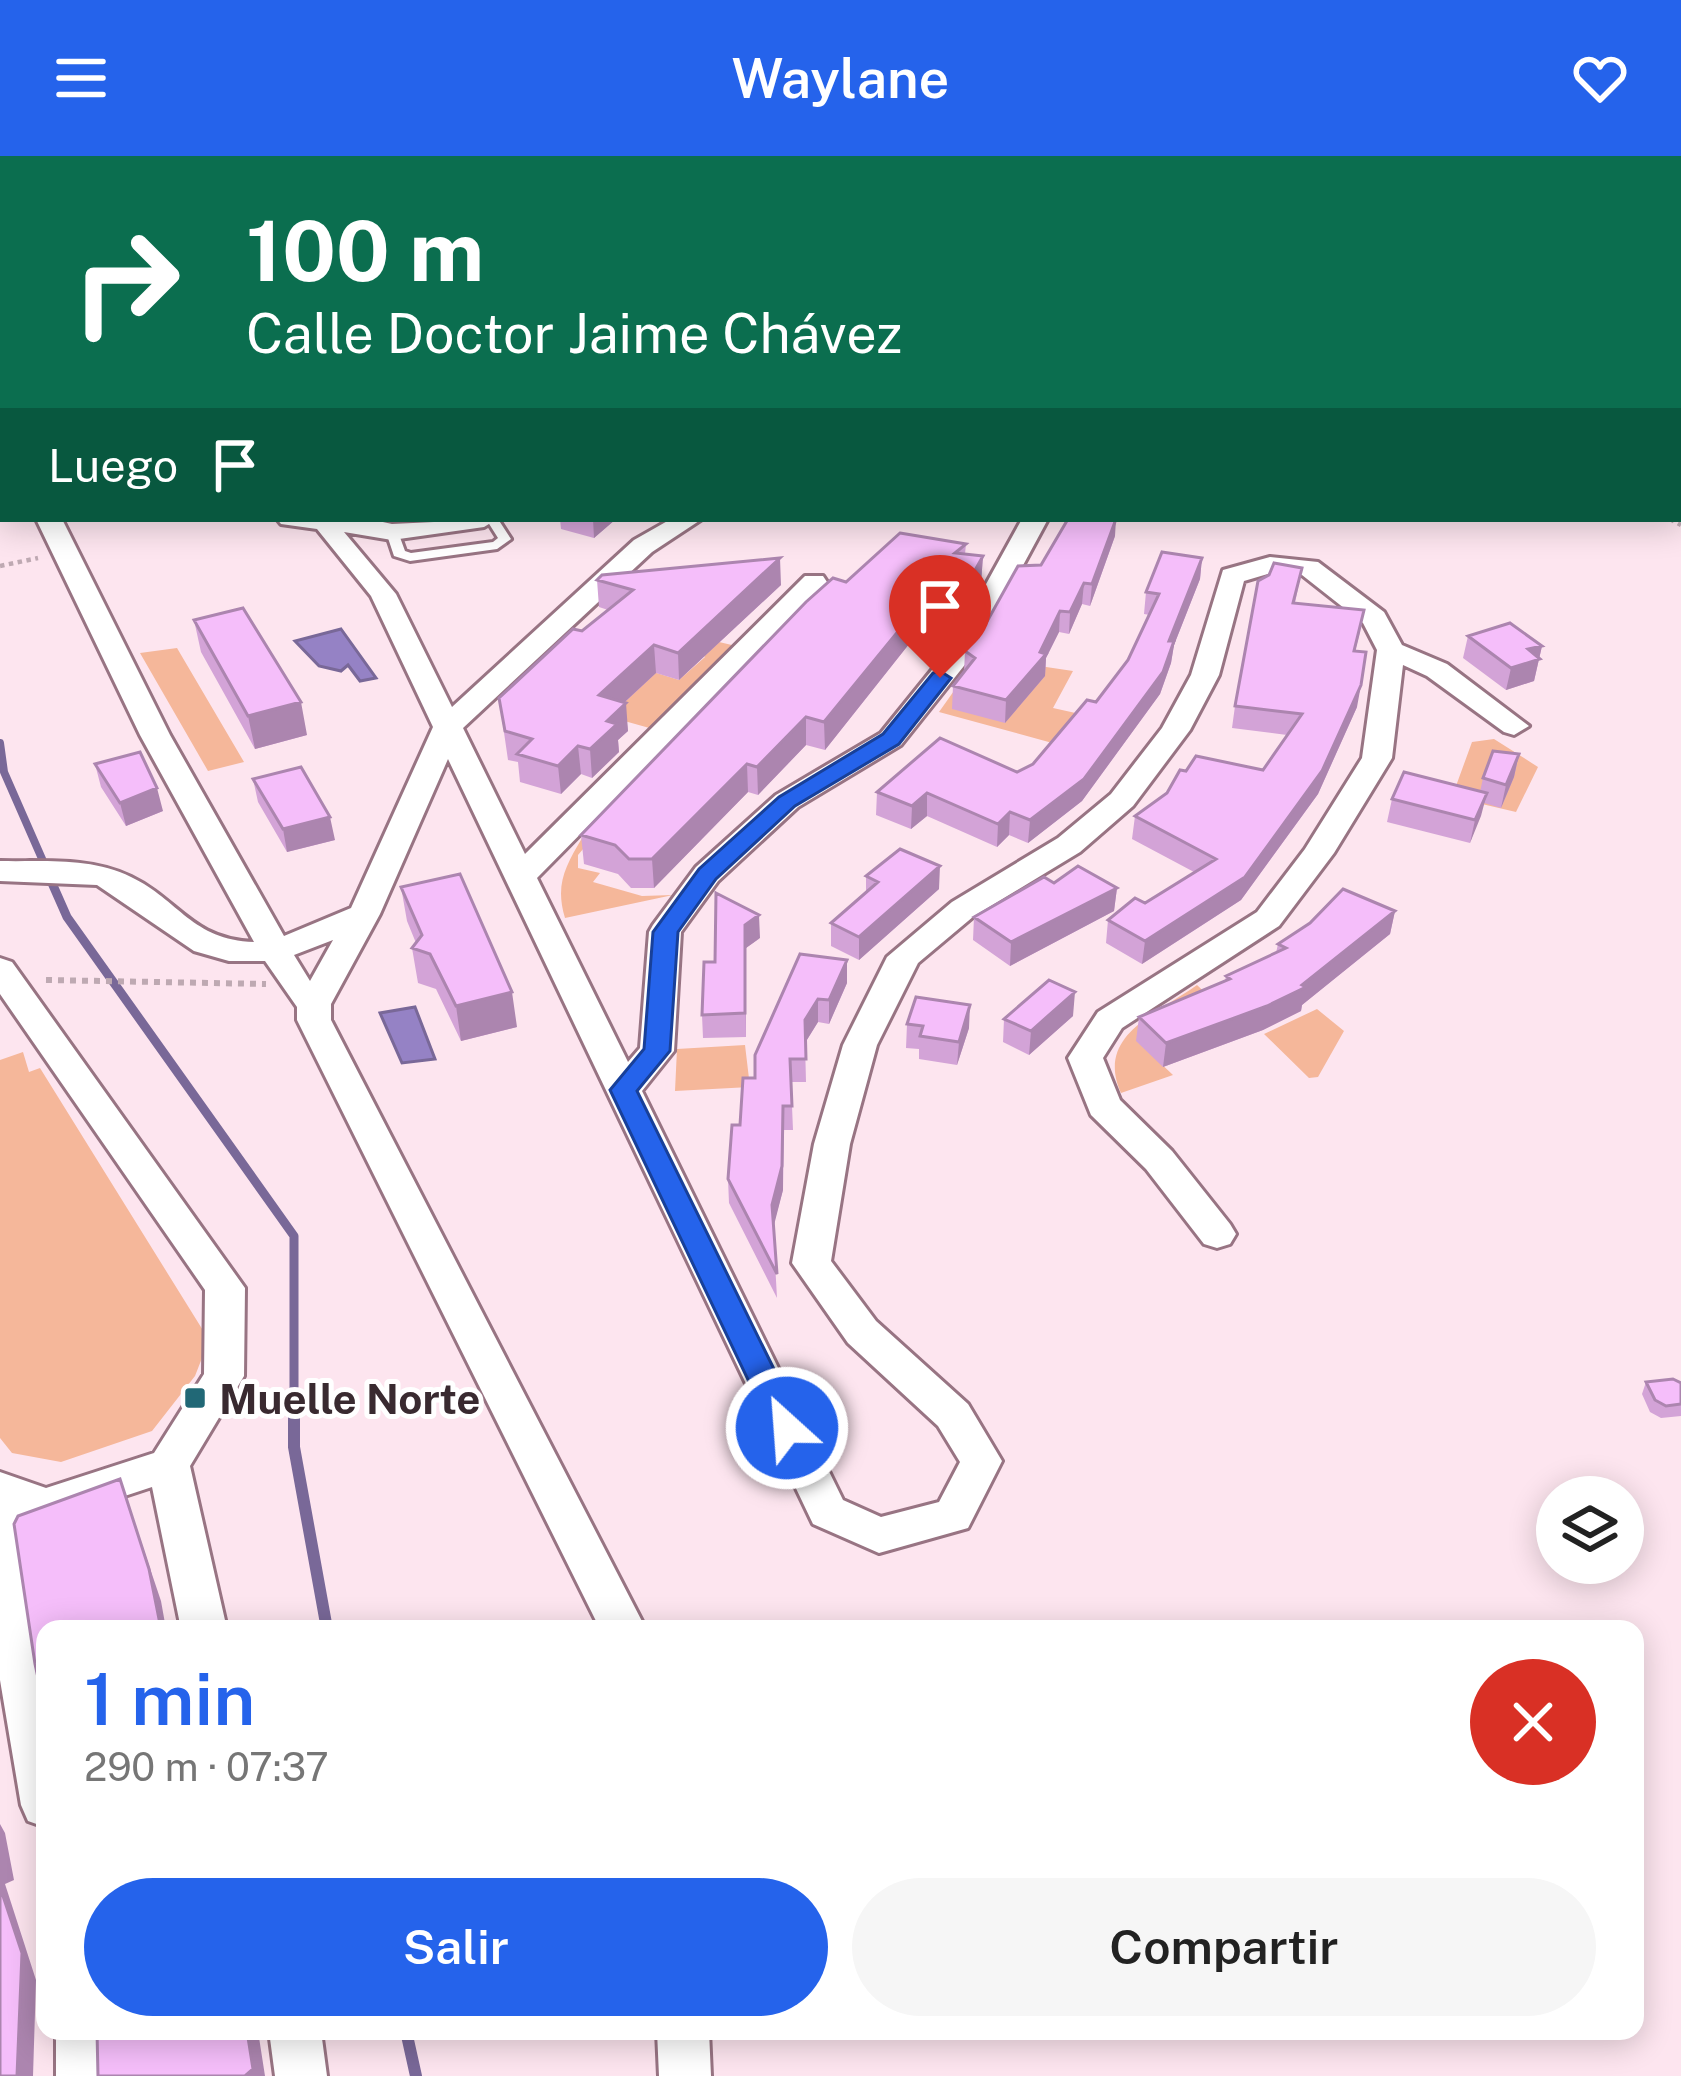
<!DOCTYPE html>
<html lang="es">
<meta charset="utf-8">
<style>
body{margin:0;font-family:"Public Sans",sans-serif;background:#f6f6f6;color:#222;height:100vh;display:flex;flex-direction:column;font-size:45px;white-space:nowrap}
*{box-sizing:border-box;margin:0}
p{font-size:39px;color:#767676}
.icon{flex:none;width:66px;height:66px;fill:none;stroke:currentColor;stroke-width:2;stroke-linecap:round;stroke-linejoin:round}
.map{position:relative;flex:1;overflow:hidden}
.side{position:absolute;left:36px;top:1464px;width:1608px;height:420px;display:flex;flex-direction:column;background:#fff;border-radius:24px;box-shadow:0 6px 30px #0003}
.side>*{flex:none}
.hud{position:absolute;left:0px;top:0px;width:1683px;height:366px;box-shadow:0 6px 30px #0003;background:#0b6e4f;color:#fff;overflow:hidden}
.tools{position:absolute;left:1536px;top:1320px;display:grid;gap:24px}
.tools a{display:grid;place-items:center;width:108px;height:108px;border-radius:50%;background:#fff;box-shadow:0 6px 30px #0003;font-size:60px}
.pin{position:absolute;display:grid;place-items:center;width:102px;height:102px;color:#fff;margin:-123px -51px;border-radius:50% 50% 50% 0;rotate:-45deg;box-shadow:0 0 12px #0007}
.pin .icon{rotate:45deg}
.me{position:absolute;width:132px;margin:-66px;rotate:334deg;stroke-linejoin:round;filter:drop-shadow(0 0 9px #0008)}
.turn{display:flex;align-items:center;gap:42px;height:252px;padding:0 48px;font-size:54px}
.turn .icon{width:156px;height:156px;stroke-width:2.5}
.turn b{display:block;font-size:84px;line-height:102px}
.then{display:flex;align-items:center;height:114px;padding:0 48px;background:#0003;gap:24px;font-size:45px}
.round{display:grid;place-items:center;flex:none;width:126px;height:126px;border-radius:63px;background:#f6f6f6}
.head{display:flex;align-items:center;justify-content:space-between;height:204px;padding:0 48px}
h1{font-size:72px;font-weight:600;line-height:90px;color:#2563eb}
.primary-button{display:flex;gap:24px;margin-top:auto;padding:24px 48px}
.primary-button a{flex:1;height:138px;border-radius:72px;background:#2563eb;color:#fff;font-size:48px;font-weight:600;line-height:138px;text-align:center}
.primary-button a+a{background:#f6f6f6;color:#222}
header{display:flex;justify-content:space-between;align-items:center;height:156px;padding:0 48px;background:#2563eb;color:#fff;font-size:54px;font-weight:600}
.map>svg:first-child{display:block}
</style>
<header><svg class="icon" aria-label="menu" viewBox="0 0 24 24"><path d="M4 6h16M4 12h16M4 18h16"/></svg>Waylane<svg class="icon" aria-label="heart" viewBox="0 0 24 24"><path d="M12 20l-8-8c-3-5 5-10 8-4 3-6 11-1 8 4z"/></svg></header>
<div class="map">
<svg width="1681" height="1920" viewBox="0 0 1681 1920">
<rect width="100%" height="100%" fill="#fde5ef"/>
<path fill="#f5b79a" d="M681 477 736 490 653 573 603 559 634 510 679 524 705 501Z
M177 492 244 606 208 615 140 497Z
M978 501 1073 515 1053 552 1080 558 1056 588 939 556Z
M1494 583 1538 611 1516 656 1452 641 1472 586Z
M595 679 578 699V712L600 717 593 726 642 740 673 739 565 762C555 729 565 711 582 682Z
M1197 829 1219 850 1137 885 1173 919 1121 937C1095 879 1157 858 1197 829Z
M1317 853 1344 875 1318 921 1309 922 1264 878Z
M745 889 750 931 675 935 677 893Z
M23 896 29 916 40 912 209 1184 195 1220 152 1275 61 1306 12 1297 0 1282V904Z"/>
<path fill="#9582c5" stroke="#796898" stroke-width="3" d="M341 473 376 522 360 525 348 509 341 515 319 510 295 485Z
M415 851 435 903 402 907 380 857Z"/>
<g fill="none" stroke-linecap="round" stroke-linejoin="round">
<path stroke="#796898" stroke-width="6" d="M1280 0 1288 3
M0 92 3 88"/>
<path stroke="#796898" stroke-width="8" d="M0 587 4 616 50 721"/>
<path stroke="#796898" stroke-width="9" d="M48 718 67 761 294 1080V1245"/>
<path stroke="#796898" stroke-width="12" d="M294 1242V1291L327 1473
M406 1875 416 1920"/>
<path stroke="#d6c0c9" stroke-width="21" stroke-dasharray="21 10" stroke-linecap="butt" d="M82 3 96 0"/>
<g stroke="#987483" stroke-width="6">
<path id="lane" d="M115 0H126L129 3H118Z
M176 0H187L190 3H179Z
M3 58V64L0 65V59Z
M3 79V85L0 86V80Z
M486 363H498L511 383 497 393 410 405 394 400 386 376 397 373 405 395 411 397 493 386 498 382Z"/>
</g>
<g stroke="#987483" stroke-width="6">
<path id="street" d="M270 0H290L293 3H273Z
M3 186V203L0 204V187Z
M0 221H3V235H0Z
M0 266 3 267V285L0 284Z
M36 363H62L170 579 284 780 351 752 433 571 371 440 317 373 281 368 277 363H369L392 368 497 363 484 371 392 384 344 376 396 438 452 551 634 384 671 363H702L652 396 463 572 525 698 805 420H823L827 426 823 432 537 722 628 906 640 892 649 776 653 769 696 711 776 639 881 577 953 488 1022 363H1048L979 491 901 589 798 651 718 725 681 776 674 895 642 935 843 1344 881 1361 939 1346 960 1306 938 1270 848 1187 792 1107 814 988 843 889 887 801 952 746 1058 682 1111 638 1162 572 1191 519 1223 414 1270 401 1318 406 1384 456 1402 489 1447 508 1529 570 1514 579 1504 576 1427 520 1403 509 1392 602 1334 697 1279 770 1122 872 1103 902 1120 944 1172 995 1230 1068 1236 1078 1230 1088 1217 1092 1204 1088 1146 1013 1091 959 1068 902 1098 856 1257 756 1305 693 1362 602 1377 494 1363 467 1302 419 1271 417 1244 425 1219 519 1190 574 1133 650 1080 696 974 760 918 807 877 889 850 988 831 1105 876 1165 968 1248 1002 1305 968 1372 879 1397 813 1368 448 603 380 758 331 848V864L646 1473H600L297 864V851L265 805H229L194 795 97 729 0 725V705C43 706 91 701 131 721 179 744 192 784 254 786L140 579ZM333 784 310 825 294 799Z
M0 802 12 806 245 1132 244 1220 190 1310 227 1473H181L152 1331 46 1366 39 1364 23 1399 45 1519V1671L28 1665 21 1649 0 1524V1316L46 1332 154 1297 204 1218 205 1134 0 838Z
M56 1875H108V1920H56Z
M269 1875H321L327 1920H275Z
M657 1875H709L711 1920H659Z"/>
</g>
<g stroke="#fff" stroke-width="6">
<path id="primary" d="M3 39V57L0 58V40Z"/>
</g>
<path stroke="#bea9b2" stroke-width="3" stroke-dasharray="3 3" stroke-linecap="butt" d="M1321 0 1329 3
M308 3 324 0"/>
<path stroke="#bea9b2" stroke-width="4.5" stroke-dasharray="4.5 4.5" stroke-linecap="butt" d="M1670 363 1681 369
M0 410 38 402"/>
<path stroke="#bea9b2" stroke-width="6" stroke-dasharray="6 6" stroke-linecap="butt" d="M46 824 266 828"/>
<use href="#lane" fill="#fff" fill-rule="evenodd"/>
<use href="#street" fill="#fff" fill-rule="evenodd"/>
<use href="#primary" fill="#fdcecf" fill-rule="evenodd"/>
</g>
<path fill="#d3a3d7" d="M615 0H1034L1033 3H702V1L693 3H615Z
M560 363H616L594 382 561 373Z
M1115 380 1090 450 1082 448 1069 478 1059 476 1046 502 1045 520 1005 567 952 553 953 530 964 516 965 495 1041 409Z
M966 388 965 398 983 400 981 427 954 478 936 473 923 486 913 483 825 594 806 589 758 639 748 636 654 732H631L618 718 584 708 581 679 846 426Z
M1202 402 1200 423 1174 489 1171 507 1160 538 1082 645 1028 687 1009 679 997 691 927 660 911 673 876 659 877 636 1017 616 1033 608 1096 546 1128 504 1150 459 1144 458 1146 436Z
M1302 412 1295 447 1360 476 1355 495 1357 551 1318 638 1241 744 1142 808 1106 787 1108 764 1145 747 1194 716 1132 683 1135 660 1167 637 1186 615 1263 614 1287 579 1232 572 1235 550Z
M597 424 781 429 679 524 656 517 624 547 628 575 618 584 619 596 592 622 581 618 561 638 520 626 518 606 508 604 499 542 608 454 599 451Z
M194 464 307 579 255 593 201 496Z
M1468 480 1542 490 1534 525 1506 534 1463 502Z
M1519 598 1514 621 1501 652 1484 647 1470 687 1387 666 1392 643 1480 636 1483 622Z
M95 608 163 655 126 670 101 631Z
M253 623 335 684 287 696 258 646Z
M866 720 939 733 859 804 831 790V767L866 736Z
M1054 727 1117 732 1114 755 1010 810 973 784 974 761Z
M401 731 517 871 461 885 436 833 418 827 412 792 416 787 407 765Z
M1395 755 1390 778 1302 849 1301 855 1263 874 1163 911 1136 885 1139 861 1225 825 1226 820 1276 797 1278 788Z
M760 782 746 792V881L703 882 702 859 715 806Z
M800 798 847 827 829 868 818 866 805 887 806 926H791L793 974H784L783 1034 773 1070 777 1142 729 1047 728 1023 740 969Z
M1073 860 1029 899 1003 886 1004 863Z
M907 868 969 872 957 909 919 903V893L906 892Z
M1646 1226 1681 1227V1260L1661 1262 1650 1256 1642 1238Z"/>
<path fill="#ac85af" d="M548 0H582V3H545Z
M615 0H702V1L693 3H615Z
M779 0H833V3H769Z
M974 0H1034L1033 3H963Z
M593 363H616L594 382Z
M1116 363 1115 380 1090 450 1092 428Z
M983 400 981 427 954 478 955 450Z
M780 402 781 429 679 524 678 497Z
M1202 402 1200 423 1174 489 1171 507 1160 538 1082 645 1028 687 1030 664 1169 485Z
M1084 427 1082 448 1069 478 1070 456Z
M937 446 936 473 923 486 924 458Z
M1060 455 1059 476 1046 502 1045 520 1005 567 1006 544 1040 496Z
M914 456 913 483 825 594 824 566Z
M654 489 656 517 602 567 599 539Z
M1542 490 1534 525 1506 534 1511 512 1528 493Z
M1361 529 1357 551 1318 638 1241 744 1142 808 1145 785Z
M301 546 307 579 255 593 248 560Z
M626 547 628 575 618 584 619 596 592 622 590 593 607 565Z
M806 561V589L758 639 757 611Z
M578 590 581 618 561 638 558 610Z
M1519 598 1514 621 1501 652 1506 629Z
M747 608 748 636 654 732 652 703Z
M157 632 163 655 126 670 120 647Z
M927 637V660L911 673 912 650Z
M1487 637 1481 660 1470 687 1475 664Z
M1010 656 1009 679 997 691 998 668Z
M330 661 335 684 287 696 283 673Z
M940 710 939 733 859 804V781Z
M1117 732 1114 755 1010 810 1011 786Z
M1395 755 1390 778 1302 849 1301 855 1263 874 1163 911 1166 887 1302 829Z
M759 759 760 782 746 792V881L745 769Z
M847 804V827L829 868V844Z
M512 836 517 871 461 885 456 850Z
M1075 836 1073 860 1029 899 1031 875Z
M818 843V866L805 887V864Z
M970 849 969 872 957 909 959 886Z
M783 950V1034L773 1073 772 1049Z
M120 1323 161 1445 166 1473H161Z
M0 1668 5 1677 14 1724 5 1728 36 1824 33 1920H17L0 1731Z
M247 1875H258L265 1920H245Z"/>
<path fill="#f5befa" stroke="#ac85af" stroke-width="3" d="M484 0H548L545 3H481Z
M725 0H779L769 3H732Z
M833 0H974L963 3H841Z
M1133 0H1234L1233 3H1132Z
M1432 0H1456L1458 3H1433Z
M1068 363H1116L1092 428 1084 427 1070 456 1060 455 1040 496 1046 498 1006 544 953 530 975 502 965 495 984 471 1018 410 1041 409Z
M900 377 966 388 955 397 983 400 955 450 937 446 924 458 914 456 824 566 806 561 757 611 747 608 652 703H629L615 689 581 679 806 446 833 422 846 426Z
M1162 396 1202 402 1169 485H1174L1163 516 1084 623 1030 664 1010 656 998 668 927 637 912 650 877 636 940 582 1017 616 1033 608 1087 544 1096 546 1128 504 1159 438 1146 436Z
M780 402 678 497 654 489 599 539 626 547 607 565 617 568 590 593 578 590 558 610 517 598 532 583 505 575 499 542 573 473 582 475 633 434 597 424 602 419Z
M1274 407 1302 412 1293 447 1364 454 1354 495 1366 496 1361 529 1322 615 1245 721 1145 785 1108 764 1135 742 1145 747 1216 703 1135 660 1167 637 1180 614 1186 615 1196 600 1263 614 1302 558 1235 550 1258 425 1269 419Z
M243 452 301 546 248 560 194 464Z
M1510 467 1542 490 1528 493 1540 503 1511 512 1468 480Z
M1493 595 1519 598 1506 629 1483 622Z
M140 596 157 632 120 647 95 608Z
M301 611 330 661 283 673 253 623Z
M1404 616 1487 637 1475 664 1392 643Z
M900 693 940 710 859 781 831 767 878 726 866 720Z
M1078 710 1117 732 1011 786 974 761 1044 721 1054 727Z
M460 718 512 836 456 850 430 798 412 792 422 779 401 731Z
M1343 733 1395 755 1302 829 1306 831 1267 850 1166 887 1139 861 1230 823 1226 820 1286 792 1278 788 1310 767Z
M716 737 759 759 745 769V857L702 859 704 806H715Z
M800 798 847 804 829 844 818 843 805 864 806 903H790L792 950H783L782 1010 772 1049 777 1118 728 1023 732 969H740L743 922H755V899Z
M1049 824 1075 836 1031 875 1004 863Z
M916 841 970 849 959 886 920 880 923 870 907 868Z
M1673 1223 1681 1227V1248L1666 1250 1655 1244 1646 1226Z
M120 1323 149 1413 161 1473H45V1554L35 1508 14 1368 18 1360Z
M0 1731 22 1797 17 1920H0Z
M97 1875H247L253 1913 245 1920H98Z"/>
<path fill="#2563eb" stroke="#184099" stroke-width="3" d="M940 515 951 522 899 588 795 650 716 723 678 776 670 895 637 935 803 1272 798 1280 787 1284 776 1280 771 1272 610 934 644 893 653 776 699 713 779 641 883 578 933 517Z"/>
<rect fill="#216876" stroke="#fff" stroke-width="4.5" x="183" y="1230" width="24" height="24" rx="6"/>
<g text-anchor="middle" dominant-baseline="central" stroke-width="10" stroke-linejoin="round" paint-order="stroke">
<g font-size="42" font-weight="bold" fill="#392a30" stroke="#fff" text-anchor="start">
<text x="219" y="1242">Muelle Norte</text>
</g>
</g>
</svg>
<div class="tools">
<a><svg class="icon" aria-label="layers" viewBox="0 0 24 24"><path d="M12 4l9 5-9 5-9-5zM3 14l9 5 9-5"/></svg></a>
</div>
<div class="pin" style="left:940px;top:522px;background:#d93025"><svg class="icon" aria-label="arrive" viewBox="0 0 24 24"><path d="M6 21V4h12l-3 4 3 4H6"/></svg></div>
<svg class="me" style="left:787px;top:1272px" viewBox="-20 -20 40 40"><circle r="17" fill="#2563eb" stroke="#fff" stroke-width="3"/><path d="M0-11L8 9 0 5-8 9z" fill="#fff"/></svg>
<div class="hud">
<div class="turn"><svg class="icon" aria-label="right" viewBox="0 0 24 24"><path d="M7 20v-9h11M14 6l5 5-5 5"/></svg><div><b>100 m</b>Calle Doctor Jaime Chávez</div></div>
<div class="then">Luego<svg class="icon" aria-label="arrive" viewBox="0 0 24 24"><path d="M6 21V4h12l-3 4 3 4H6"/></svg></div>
</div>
<section class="side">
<div class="head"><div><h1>1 min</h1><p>290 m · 07:37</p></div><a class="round" style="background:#d93025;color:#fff"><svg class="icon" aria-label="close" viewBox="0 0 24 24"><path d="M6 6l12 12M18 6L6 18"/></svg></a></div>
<div class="primary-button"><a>Salir</a><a>Compartir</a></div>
</section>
</div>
